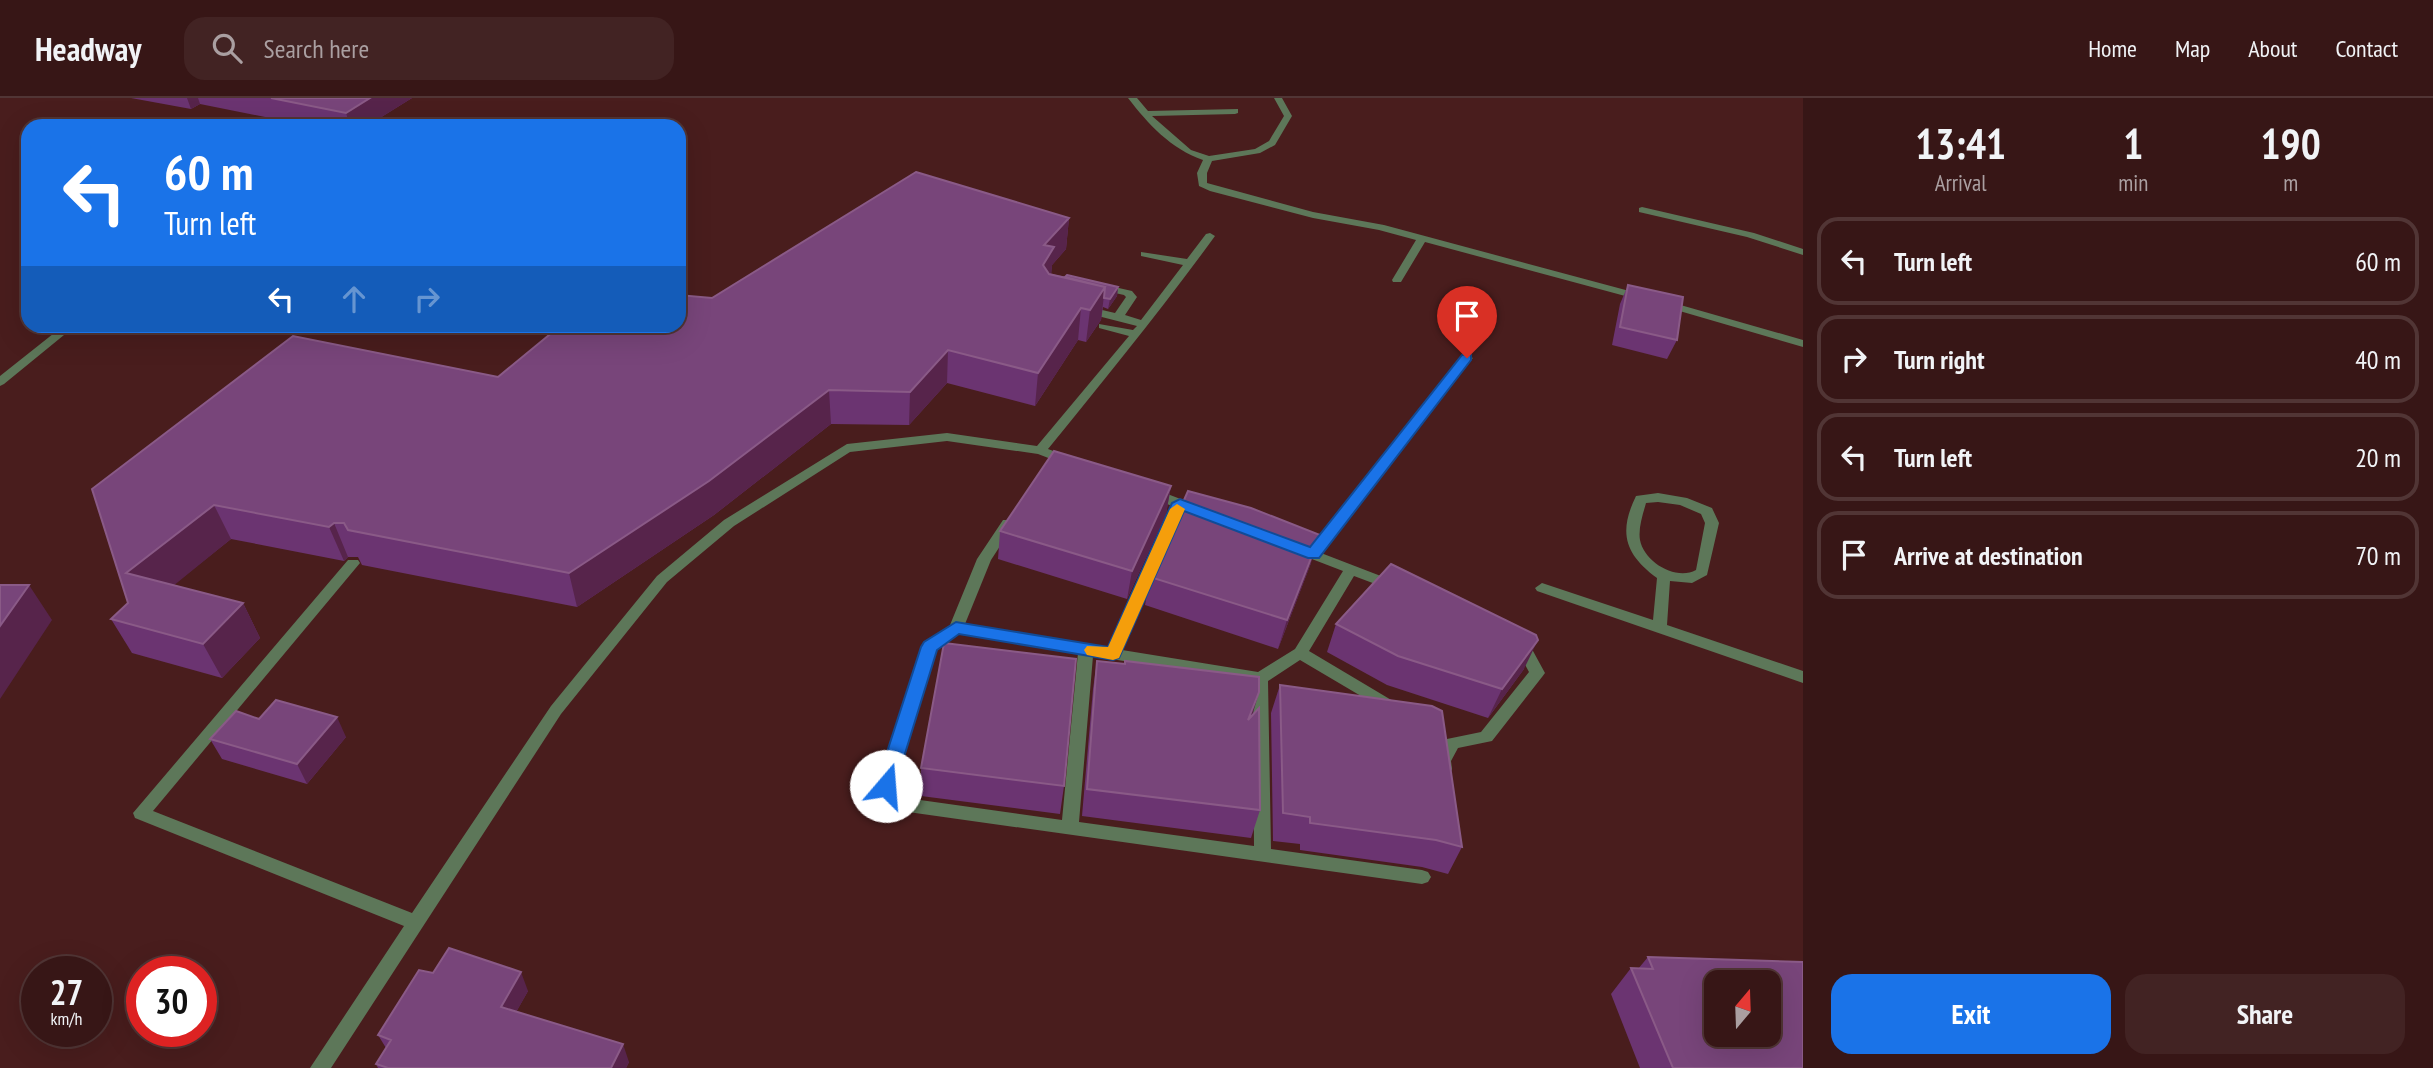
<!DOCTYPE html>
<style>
body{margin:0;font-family:"PT Sans Narrow",sans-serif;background:#422323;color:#f1f3f6;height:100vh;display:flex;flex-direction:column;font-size:26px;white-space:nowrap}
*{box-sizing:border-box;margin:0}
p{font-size:23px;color:#aa9fa1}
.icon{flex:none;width:38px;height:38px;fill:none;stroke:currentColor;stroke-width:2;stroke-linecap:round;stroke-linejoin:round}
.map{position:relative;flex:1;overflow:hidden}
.side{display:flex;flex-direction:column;background:#371616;width:630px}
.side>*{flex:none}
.guide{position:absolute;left:21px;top:21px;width:665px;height:214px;border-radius:21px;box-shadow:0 7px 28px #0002,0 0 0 2px #513535;background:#1a73e8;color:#fff;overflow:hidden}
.needle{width:46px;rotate:19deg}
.tools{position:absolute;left:1704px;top:872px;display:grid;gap:14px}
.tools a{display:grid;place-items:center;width:77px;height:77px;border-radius:14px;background:#371616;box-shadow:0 7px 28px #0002,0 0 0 2px #513535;font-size:35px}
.speed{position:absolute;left:21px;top:858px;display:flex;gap:14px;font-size:35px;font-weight:700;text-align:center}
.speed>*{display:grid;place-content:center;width:91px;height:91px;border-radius:50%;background:#371616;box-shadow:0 7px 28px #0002,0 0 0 2px #513535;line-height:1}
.speed small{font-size:18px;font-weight:400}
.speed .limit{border:10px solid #d22;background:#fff;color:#111}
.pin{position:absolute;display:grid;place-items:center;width:60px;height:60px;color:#fff;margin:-72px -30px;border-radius:50% 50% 50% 0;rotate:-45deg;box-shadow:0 0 7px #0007}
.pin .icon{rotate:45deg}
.me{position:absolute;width:77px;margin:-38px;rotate:18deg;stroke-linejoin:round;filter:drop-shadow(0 0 5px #0008)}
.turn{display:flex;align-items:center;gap:24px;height:147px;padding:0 28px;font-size:32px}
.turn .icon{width:91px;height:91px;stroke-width:2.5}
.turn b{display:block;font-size:49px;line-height:60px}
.lanes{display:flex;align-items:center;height:66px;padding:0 28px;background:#0003;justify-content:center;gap:35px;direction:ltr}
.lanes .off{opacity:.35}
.eta{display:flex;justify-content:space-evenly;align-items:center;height:119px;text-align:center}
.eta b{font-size:42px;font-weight:600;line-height:49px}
.action{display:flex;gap:14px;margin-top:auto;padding:14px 28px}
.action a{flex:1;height:80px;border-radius:21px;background:#1a73e8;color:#fff;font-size:28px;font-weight:600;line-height:80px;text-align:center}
.action a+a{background:#422323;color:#f1f3f6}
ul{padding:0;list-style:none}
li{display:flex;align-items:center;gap:21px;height:88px;margin:0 14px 10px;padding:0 14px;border:4px solid #513535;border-radius:21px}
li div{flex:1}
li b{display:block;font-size:26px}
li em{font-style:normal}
header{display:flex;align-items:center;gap:42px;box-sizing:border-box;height:98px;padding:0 35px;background:#371616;border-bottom:2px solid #513535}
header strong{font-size:33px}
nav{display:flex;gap:38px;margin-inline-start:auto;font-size:24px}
.search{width:490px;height:63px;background:#422323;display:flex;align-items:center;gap:18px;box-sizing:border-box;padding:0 24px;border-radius:21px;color:#aa9fa1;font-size:26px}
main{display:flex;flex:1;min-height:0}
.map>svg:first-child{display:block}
</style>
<header>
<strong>Headway</strong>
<div class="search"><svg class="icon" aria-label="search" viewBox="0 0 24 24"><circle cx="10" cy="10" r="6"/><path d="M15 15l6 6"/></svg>Search here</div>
<nav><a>Home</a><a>Map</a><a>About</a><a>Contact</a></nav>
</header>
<main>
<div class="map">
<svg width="1803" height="970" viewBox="0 0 1803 970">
<rect width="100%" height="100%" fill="#491d1d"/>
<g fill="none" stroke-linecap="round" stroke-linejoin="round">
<path fill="#5d7759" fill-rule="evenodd" d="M1128 0H1137L1148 13 1238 11V15L1235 16 1152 18 1191 52 1209 58 1255 51 1269 43 1284 18 1274 0H1282L1292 18 1275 47 1260 55 1212 63 1207 75V85L1313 114 1384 127 1648 198 1649 200 1644 203 1640 202 1425 144 1401 184H1393L1392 182 1416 142 1379 132 1313 120 1210 93 1199 88 1197 75 1203 62C1171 51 1148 26 1128 0Z
M1642 109 1754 135 1803 151V157L1747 139 1639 114V110Z
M1210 135 1215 138C1162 211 1105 281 1048 351L1072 360 1074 363 1072 366H1064L1038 356 947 343 850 354 734 428 667 484 561 616 331 970H310L404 828 135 720 133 715 348 462H358L360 465 153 713 412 815 551 608 657 478 724 422 847 346 947 335 1037 348 1129 238 1099 230V226L1133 232 1137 228 1047 205 1043 198 1054 180 1066 178 1132 193 1137 199 1125 217 1141 222 1183 167 1141 158V154L1187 161 1206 136ZM1066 184 1124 197 1126 199 1115 215 1055 201 1053 198 1062 185Z
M1663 202 1803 242V249L1659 207 1658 205Z
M63 228H75L4 286 0 288V278Z
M1467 257 1473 260 1471 262 1321 455 1399 485 1401 488 1394 493 1354 478 1309 553 1398 606 1401 610 1398 614H1388L1300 562 1268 583 1271 751 1422 772 1428 774 1431 779 1428 784 1422 786 901 713C891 709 883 697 878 688L922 549 950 527 977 461 1003 422H1013L1015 425 991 462 965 526 1108 550 1172 408 1147 398 1146 395 1147 392H1157L1204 410 1206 413 1199 417 1184 412 1122 552 1258 574 1295 551 1343 473 1291 453 1289 450 1291 447 1296 445 1310 450 1463 258ZM958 536 1078 555 1062 722 906 700 895 687 935 552ZM1093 558 1253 584 1254 748 1079 724Z
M1658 395 1687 400 1712 410 1719 425 1707 477 1692 485 1670 483 1667 527 1803 573V585L1537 493 1535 490 1542 485 1653 522 1657 480C1625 456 1618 435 1636 398ZM1658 404 1680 407 1701 416 1705 425 1696 472C1676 483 1644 464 1640 442 1638 430 1643 416 1646 405Z
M1515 545 1533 553 1545 575 1542 579 1492 643 1458 650 1451 663 1452 671 1450 676 1444 677 1438 676 1435 663 1447 641 1481 634 1529 574 1522 561 1510 554 1508 550 1510 546Z"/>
</g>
<path fill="#6b3471" d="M131 0H412L367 28H310L200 6 191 11Z
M1069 120 1066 151 1052 167 1051 176 1118 189 1117 198 1108 211 1103 209 1101 222 1086 244 1078 242 1035 308 947 285 909 327 831 326 714 417 577 509 362 467 358 459H348L344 463 231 441 173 487 243 505 260 540 222 580 132 555 111 521 128 505 92 391 498 279 712 200Z
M1628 187 1677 242 1667 261 1612 247 1620 206Z
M1171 388 1166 416 1127 501 998 461 1000 433Z
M1311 465 1278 551 1145 507 1150 479Z
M1336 526 1524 571 1488 620 1387 587 1327 554Z
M1097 563 1252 618 1260 712 1251 740 1082 718 1093 591Z
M1280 587 1462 749 1448 776 1422 769 1300 752V746L1273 743 1271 615Z
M259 621 346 639 307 686 222 661 210 641Z
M921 670 1064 688 1060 716 921 698Z
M1648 859 1803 970H1640L1611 896 1631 870 1638 871Z
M433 875 528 893 516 914 629 964 626 970H378L376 966 386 950 378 937Z"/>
<path fill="#57244b" d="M187 0H198L200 6 191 11Z
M370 0H412L367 28H350L346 15Z
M1069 120 1066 151 1052 167 1051 180 1041 199 1044 147Z
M1105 189 1101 222 1086 244 1090 212Z
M1118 189 1117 198 1108 211 1110 201Z
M1081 210 1078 242 1035 308 1038 275Z
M948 252 947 285 909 327 910 294Z
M829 292 831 326 714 417 577 509 569 475Z
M1171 388 1166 416 1127 501 1132 473Z
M214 407 231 441 146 510 126 475Z
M334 425 348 459 344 463 329 429Z
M1320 437 1311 465 1278 551 1287 522Z
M29 487 52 522 0 601V528Z
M243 505 260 540 222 580 203 546Z
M1538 542 1524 571 1488 620 1502 591Z
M1259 594 1251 622H1248Z
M337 619 346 639 307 686 297 666Z
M521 874 528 893 509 927 501 909Z
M623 946 629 964 626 970H611Z"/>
<path fill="#78457a" stroke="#8a5a87" stroke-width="2" fill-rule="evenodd" d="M271 0H370L346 15Z
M916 74 1069 120 1044 147 1054 149 1043 167 1049 176 1105 189 1090 212 1081 210 1038 275 948 252 910 294 829 292 709 383 569 475 348 432 344 425H334L329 429 214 407 126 475 243 505 203 546 111 521 128 505 92 391 293 238 498 279 560 228H679V197L712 200Z
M1067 177 1118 189 1110 201 1104 200 1105 189 1065 179Z
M1628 187 1683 199 1677 242 1620 229Z
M1054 353 1171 388 1132 473 1000 433Z
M1188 393 1251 410 1320 437 1287 522 1150 479Z
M1391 466 1536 537 1538 542 1502 591 1398 558 1336 526Z
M0 487H29L0 528Z
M944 545 1076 561 1064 688 921 670Z
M1097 563 1125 566V563L1259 579V594L1248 622 1259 610 1260 712 1087 691Z
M1280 587 1432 608 1442 613 1462 749 1436 742 1310 725V719L1283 715Z
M276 602 337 619 297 666 210 641 236 613 259 621Z
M449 850 521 874 501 909 623 946 611 970H388L376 966 391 942 378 937 419 872 433 875Z
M1648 859 1803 864V970H1673L1631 870 1653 871ZM1717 884H1769V936H1717Z"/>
<path fill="#1a73e8" stroke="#114b97" stroke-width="2" d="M1467 256 1471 257V262L1319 460H1308L1184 413 1119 560 1113 562 959 536 937 552 895 688 892 693 886 696 879 693 876 688 921 549 924 544 956 524 1108 549 1172 405 1180 401 1310 449 1462 257Z"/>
<path fill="#f59e0b" d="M1177 406 1185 411 1119 560 1113 562 1087 557 1084 552 1087 548 1108 549 1170 411Z"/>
</svg>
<div class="tools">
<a><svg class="needle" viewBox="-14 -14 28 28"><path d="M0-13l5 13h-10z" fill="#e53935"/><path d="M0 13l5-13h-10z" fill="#aa9fa1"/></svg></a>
</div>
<div class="speed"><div>27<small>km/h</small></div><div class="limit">30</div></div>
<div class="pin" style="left:1467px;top:260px;background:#d93025"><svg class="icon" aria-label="arrive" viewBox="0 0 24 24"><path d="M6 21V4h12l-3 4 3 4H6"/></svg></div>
<svg class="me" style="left:886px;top:688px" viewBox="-20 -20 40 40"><circle r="19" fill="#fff"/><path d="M0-13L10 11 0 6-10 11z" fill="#1a73e8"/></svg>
<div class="guide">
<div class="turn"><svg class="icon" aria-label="left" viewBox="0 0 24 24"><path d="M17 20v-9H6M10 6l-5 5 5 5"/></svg><div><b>60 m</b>Turn left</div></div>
<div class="lanes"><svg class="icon" aria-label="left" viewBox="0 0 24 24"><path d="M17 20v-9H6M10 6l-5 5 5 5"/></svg><svg class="icon off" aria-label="ahead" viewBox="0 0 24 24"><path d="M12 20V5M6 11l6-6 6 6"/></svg><svg class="icon off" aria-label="right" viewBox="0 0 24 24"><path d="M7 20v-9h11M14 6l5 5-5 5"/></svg></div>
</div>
</div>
<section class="side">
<div class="eta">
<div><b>13:41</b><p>Arrival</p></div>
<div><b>1</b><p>min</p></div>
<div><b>190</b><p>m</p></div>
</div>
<ul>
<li><svg class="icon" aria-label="left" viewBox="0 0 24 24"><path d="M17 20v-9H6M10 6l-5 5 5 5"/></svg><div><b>Turn left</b></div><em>60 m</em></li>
<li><svg class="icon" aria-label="right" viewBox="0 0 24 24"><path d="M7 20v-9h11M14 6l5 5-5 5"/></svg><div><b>Turn right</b></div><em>40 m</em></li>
<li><svg class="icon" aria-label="left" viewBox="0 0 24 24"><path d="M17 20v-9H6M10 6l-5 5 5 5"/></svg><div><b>Turn left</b></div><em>20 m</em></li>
<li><svg class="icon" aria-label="arrive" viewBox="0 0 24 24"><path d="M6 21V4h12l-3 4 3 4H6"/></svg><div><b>Arrive at destination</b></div><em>70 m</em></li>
</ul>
<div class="action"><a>Exit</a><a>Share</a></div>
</section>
</main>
